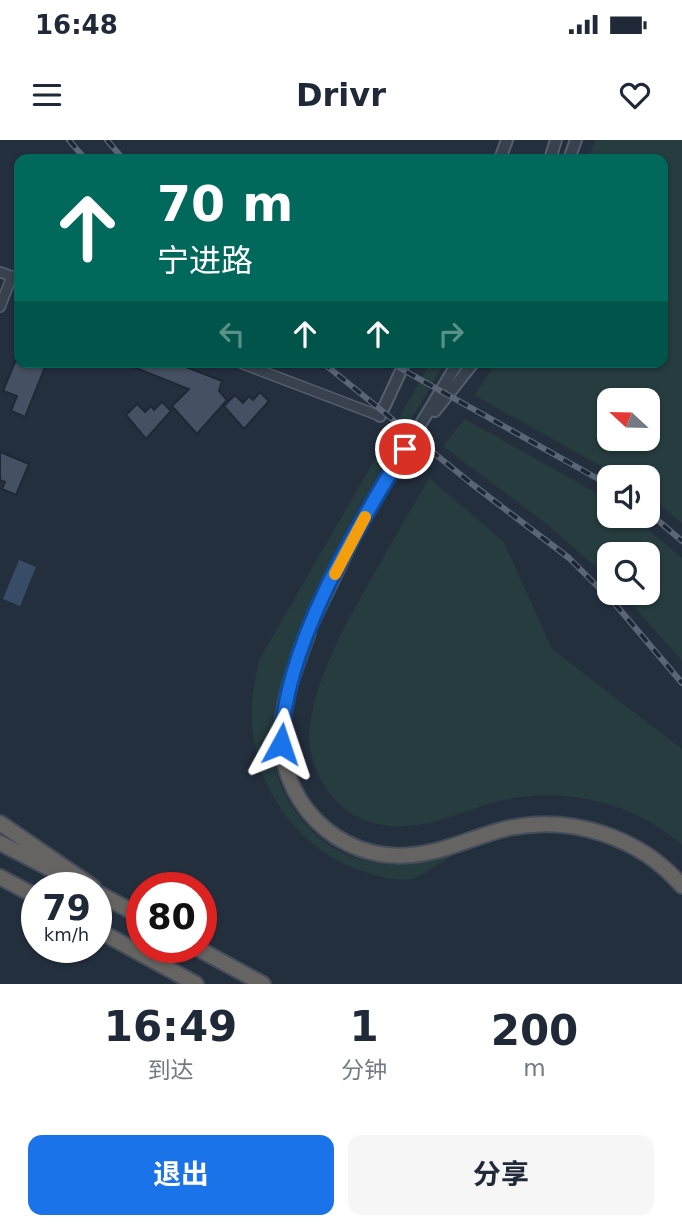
<!DOCTYPE html>
<html lang="zh">
<meta charset="utf-8">
<style>
body{margin:0;font-family:"DejaVu Sans","Noto Sans SC",sans-serif;background:#f6f6f7;color:#1f2937;height:100vh;display:flex;flex-direction:column;font-size:26px;white-space:nowrap}
*{box-sizing:border-box;margin:0}
p{font-size:23px;color:#747a83}
.icon{flex:none;width:38px;height:38px;fill:none;stroke:currentColor;stroke-width:2;stroke-linecap:round;stroke-linejoin:round}
.map{position:relative;height:844px;overflow:hidden}
.panel{display:flex;flex-direction:column;background:#fff;flex:1}
.panel>*{flex:none}
.guide{position:absolute;left:14px;top:14px;width:654px;height:214px;border-radius:14px;box-shadow:0 2px 5px #0004;background:#00695c;color:#fff;overflow:hidden}
.needle{width:46px;rotate:292deg}
.tools{position:absolute;left:597px;top:248px;display:grid;gap:14px}
.tools a{display:grid;place-items:center;width:63px;height:63px;border-radius:14px;background:#fff;box-shadow:0 2px 5px #0004;font-size:35px}
.speed{position:absolute;left:21px;top:732px;display:flex;gap:14px;font-size:35px;font-weight:700;text-align:center}
.speed>*{display:grid;place-content:center;width:91px;height:91px;border-radius:50%;background:#fff;box-shadow:0 2px 5px #0004;line-height:1}
.speed small{font-size:18px;font-weight:400}
.speed .limit{border:10px solid #d22;background:#fff;color:#111}
.pin{position:absolute;display:grid;place-items:center;width:60px;height:60px;color:#fff;margin:-30px;border:4px solid #fff;border-radius:50%;box-shadow:0 2px 7px #0007}
.me{position:absolute;width:77px;margin:-38px;rotate:5deg;stroke-linejoin:round;filter:drop-shadow(0 0 5px #0008)}
.turn{display:flex;align-items:center;gap:24px;height:147px;padding:0 28px;font-size:32px}
.turn .icon{width:91px;height:91px;stroke-width:2.5}
.turn b{display:block;font-size:49px;line-height:60px}
.lanes{display:flex;align-items:center;height:66px;padding:0 28px;background:#0003;justify-content:center;gap:35px;direction:ltr}
.lanes .off{opacity:.35}
.eta{display:flex;justify-content:space-evenly;align-items:center;height:119px;text-align:center}
.eta b{font-size:42px;font-weight:700;line-height:49px}
.cta{display:flex;gap:14px;margin-top:auto;padding:14px 28px}
.cta a{flex:1;height:80px;border-radius:14px;background:#1a73e8;color:#fff;font-size:28px;font-weight:700;line-height:80px;text-align:center}
.cta a+a{background:#f6f6f7;color:#1f2937}
.status{display:flex;justify-content:space-between;align-items:center;height:49px;padding:0 35px;background:#fff;direction:ltr}
.status svg{height:19px;fill:currentColor}
header{display:flex;justify-content:space-between;align-items:center;height:91px;padding:0 28px;background:#fff;font-size:32px;font-weight:700}
.map>svg:first-child{display:block}
</style>
<div class="status"><b>16:48</b><svg viewBox="0 0 49 12"><path d="M0 12V9h3v3zM5 12V6h3v6zM10 12V3h3v9zM15 12V0h3v12zM26 1h20v11H26zM47 4h2v5h-2z"/></svg></div>
<header><svg class="icon" aria-label="menu" viewBox="0 0 24 24"><path d="M4 6h16M4 12h16M4 18h16"/></svg>Drivr<svg class="icon" aria-label="heart" viewBox="0 0 24 24"><path d="M12 20l-8-8c-3-5 5-10 8-4 3-6 11-1 8 4z"/></svg></header>
<div class="map">
<svg width="682" height="844" viewBox="0 0 682 844">
<rect width="100%" height="100%" fill="#242f3e"/>
<path fill="#263c3f" fill-rule="evenodd" d="M595 0H682V383L648 355V338H622L474 255 497 222H663V19H588ZM609 261H648V299H609Z
M431 222H445C388 321 323 414 287 523 279 550 269 578 272 607 275 643 292 674 320 698 358 731 412 729 456 713 443 721 429 732 414 738 399 744 371 734 356 729 296 705 256 649 252 584 250 562 255 541 259 520Z
M465 279 609 360V376H632L682 418V521L622 453H648V415H609V439L548 385 443 306Z
M429 338 504 402 552 509 682 609V705C635 663 565 646 503 660 471 667 439 685 406 686 377 688 349 678 331 655 315 636 307 610 310 585 317 534 346 483 371 439 390 405 410 371 429 338Z"/>
<path fill="#394c67" d="M19 420 36 427 20 466 3 459Z"/>
<path fill="#455162" stroke="#1f2835" stroke-width="2" d="M15 222H47L25 277 11 271 17 256 3 251Z
M121 222H173L222 241 219 251 227 260 197 294 172 266 189 249Z
M260 252 269 261 244 289 224 266 235 255 243 263 249 256 253 260Z
M162 262 171 271 146 299 126 275 137 264 145 272 151 266 154 270Z
M0 312 29 324 16 355 2 349 5 342 0 340Z"/>
<g fill="none" stroke-linecap="round" stroke-linejoin="round">
<g stroke="#565f6c" stroke-width="12">
<path id="minor" d="M0 132 19 139
M0 167 12 136
M238 222 380 276"/>
</g>
<g stroke="#565f6c" stroke-width="14">
<path id="tertiary" d="M500 19 507 0
M550 19 556 0
M569 19 576 0
M435 271 474 222
M380 276 405 222
M308 493 363 380 458 222"/>
</g>
<g stroke="#434c59" stroke-width="18">
<path id="trunk" d="M308 493C298 522 284 553 282 584 275 659 337 723 412 715 446 712 477 695 509 688 572 675 640 697 682 746
M0 683 93 747
M0 703 66 737
M0 737 37 757
M96 752 142 777
M96 789 196 844
M195 807 263 844"/>
</g>
<use href="#minor" stroke="#38414e" stroke-width="9"/>
<use href="#tertiary" stroke="#38414e" stroke-width="10"/>
<use href="#trunk" stroke="#656462" stroke-width="14"/>
<g stroke="#5a6575" stroke-width="6">
<path id="rail" d="M69 0 85 19
M107 0 123 19
M322 222 472 344 569 418 615 464 682 543
M389 222 609 345
M648 372 682 401"/>
</g>
<use href="#rail" stroke="#1d2633" stroke-width="3.5" stroke-dasharray="10" stroke-linecap="butt"/>
</g>
<g fill="none" stroke-linecap="round" stroke-linejoin="round">
<g stroke="#114b97" stroke-width="18">
<path id="route" d="M281 604C284 507 355 390 405 309"/>
</g>
<use href="#route" stroke="#1a73e8" stroke-width="12"/>
<path stroke="#f59e0b" stroke-width="12" d="M335 434 365 377"/>
</g>
</svg>
<div class="tools">
<a><svg class="needle" viewBox="-14 -14 28 28"><path d="M0-13l5 13h-10z" fill="#e53935"/><path d="M0 13l5-13h-10z" fill="#747a83"/></svg></a>
<a><svg class="icon" aria-label="sound" viewBox="0 0 24 24"><path d="M4 9h4l5-4v14l-5-4H4zM17 9q2 3 0 6"/></svg></a>
<a><svg class="icon" aria-label="search" viewBox="0 0 24 24"><circle cx="10" cy="10" r="6"/><path d="M15 15l6 6"/></svg></a>
</div>
<div class="speed"><div>79<small>km/h</small></div><div class="limit">80</div></div>
<div class="pin" style="left:405px;top:309px;background:#d93025"><svg class="icon" aria-label="arrive" viewBox="0 0 24 24"><path d="M6 21V4h12l-3 4 3 4H6"/></svg></div>
<svg class="me" style="left:281px;top:604px" viewBox="-20 -20 40 40"><path d="M0-17L14 15 0 8-14 15z" fill="#1a73e8" stroke="#fff" stroke-width="4"/></svg>
<div class="guide">
<div class="turn"><svg class="icon" aria-label="ahead" viewBox="0 0 24 24"><path d="M12 20V5M6 11l6-6 6 6"/></svg><div><b>70 m</b>宁进路</div></div>
<div class="lanes"><svg class="icon off" aria-label="left" viewBox="0 0 24 24"><path d="M17 20v-9H6M10 6l-5 5 5 5"/></svg><svg class="icon" aria-label="ahead" viewBox="0 0 24 24"><path d="M12 20V5M6 11l6-6 6 6"/></svg><svg class="icon" aria-label="ahead" viewBox="0 0 24 24"><path d="M12 20V5M6 11l6-6 6 6"/></svg><svg class="icon off" aria-label="right" viewBox="0 0 24 24"><path d="M7 20v-9h11M14 6l5 5-5 5"/></svg></div>
</div>
</div>
<section class="panel">
<div class="eta">
<div><b>16:49</b><p>到达</p></div>
<div><b>1</b><p>分钟</p></div>
<div><b>200</b><p>m</p></div>
</div>
<div class="cta"><a>退出</a><a>分享</a></div>
</section>
